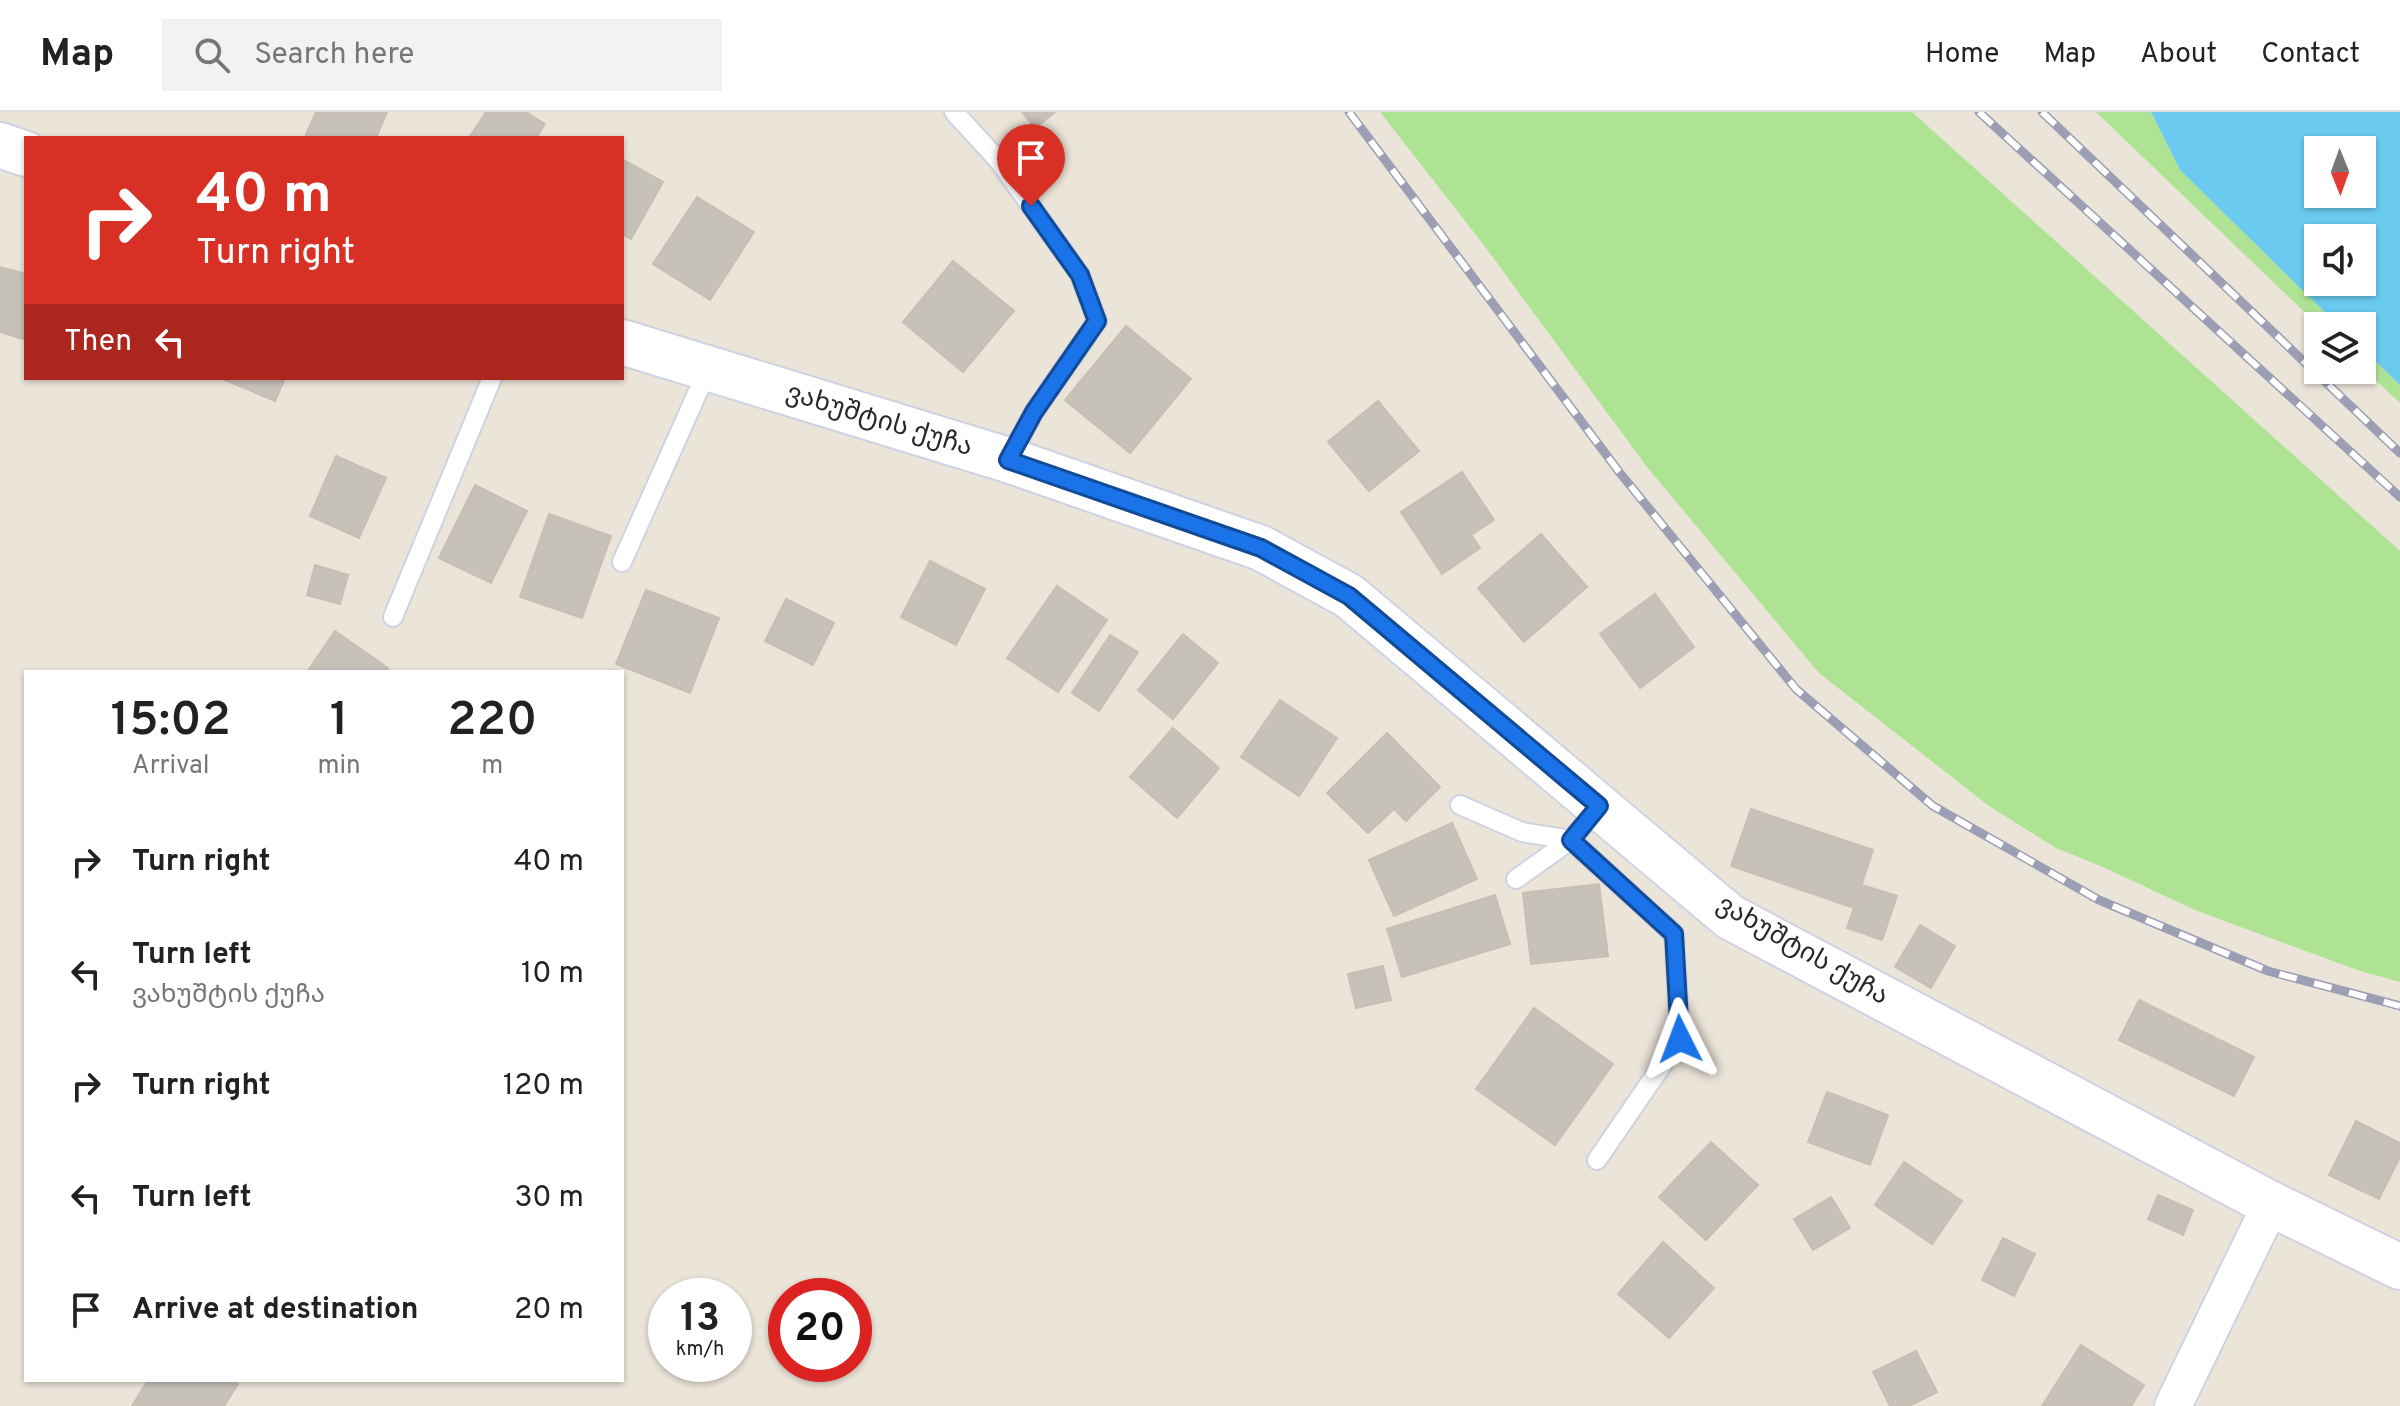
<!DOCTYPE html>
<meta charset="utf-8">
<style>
body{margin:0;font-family:Overpass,"Noto Sans Georgian",sans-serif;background:#f2f2f2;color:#222;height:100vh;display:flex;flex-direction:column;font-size:30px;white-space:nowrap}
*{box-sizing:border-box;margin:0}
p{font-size:26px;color:#767676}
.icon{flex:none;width:44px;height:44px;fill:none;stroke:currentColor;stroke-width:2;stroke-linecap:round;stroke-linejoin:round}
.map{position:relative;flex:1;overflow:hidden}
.panel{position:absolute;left:24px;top:558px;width:600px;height:712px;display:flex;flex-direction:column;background:#fff;border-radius:0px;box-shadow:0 2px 6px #0004}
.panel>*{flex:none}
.hud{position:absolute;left:24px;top:24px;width:600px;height:244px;border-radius:0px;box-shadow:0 2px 6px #0004;background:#d93025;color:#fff;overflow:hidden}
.needle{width:52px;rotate:179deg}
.tools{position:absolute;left:2304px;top:24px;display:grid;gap:16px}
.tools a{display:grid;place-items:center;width:72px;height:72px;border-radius:0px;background:#fff;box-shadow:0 2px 6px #0004;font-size:40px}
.speed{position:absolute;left:648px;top:1166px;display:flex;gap:16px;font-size:40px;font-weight:700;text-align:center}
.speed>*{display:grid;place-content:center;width:104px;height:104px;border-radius:50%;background:#fff;box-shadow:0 2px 6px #0004;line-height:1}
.speed small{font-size:20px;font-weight:400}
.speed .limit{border:12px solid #d22;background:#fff;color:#111}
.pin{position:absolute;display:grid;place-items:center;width:68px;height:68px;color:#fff;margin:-82px -34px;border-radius:50% 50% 50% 0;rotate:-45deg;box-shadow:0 0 8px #0007}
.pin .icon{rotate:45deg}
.me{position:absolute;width:88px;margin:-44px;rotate:357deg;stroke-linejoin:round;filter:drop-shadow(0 0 6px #0008)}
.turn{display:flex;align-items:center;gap:28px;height:168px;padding:0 40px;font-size:36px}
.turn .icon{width:104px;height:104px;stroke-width:2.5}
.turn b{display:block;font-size:56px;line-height:68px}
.then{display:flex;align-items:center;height:76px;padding:0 40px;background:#0003;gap:16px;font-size:30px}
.eta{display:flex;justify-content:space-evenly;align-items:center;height:136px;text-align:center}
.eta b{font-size:48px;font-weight:600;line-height:56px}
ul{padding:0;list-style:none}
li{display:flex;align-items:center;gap:24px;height:112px;padding:0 40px}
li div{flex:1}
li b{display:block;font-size:30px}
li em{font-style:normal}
header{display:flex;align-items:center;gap:48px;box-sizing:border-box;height:112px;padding:0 40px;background:#fff;border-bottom:2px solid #e0e0e0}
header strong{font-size:38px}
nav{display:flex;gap:44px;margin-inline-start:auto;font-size:28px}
.search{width:560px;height:72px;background:#f2f2f2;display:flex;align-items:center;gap:20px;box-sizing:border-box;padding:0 28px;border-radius:0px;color:#767676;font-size:30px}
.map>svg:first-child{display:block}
</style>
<header>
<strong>Map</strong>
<div class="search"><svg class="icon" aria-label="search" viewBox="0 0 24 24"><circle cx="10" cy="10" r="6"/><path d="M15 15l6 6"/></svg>Search here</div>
<nav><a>Home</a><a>Map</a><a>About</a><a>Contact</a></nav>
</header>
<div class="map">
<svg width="2400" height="1294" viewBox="0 0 2400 1294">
<rect width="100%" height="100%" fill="#ebe4d9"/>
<path fill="#aee394" d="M1380 0H1912L2400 439V870L2360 859 2195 798 2103 755 2056 736 1989 694 1819 561 1647 355 1483 132Z
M2096 0H2151L2180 58 2339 214H2319Z
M2362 236 2400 273V291L2362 255Z"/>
<path fill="#6acaef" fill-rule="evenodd" d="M2151 0H2400V273L2362 236V214H2339L2180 58ZM2318 38H2362V82H2318ZM2318 126H2362V170H2318Z"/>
<path fill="#c6c1b9" stroke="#c6c0b3" stroke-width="2" d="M316 0H387L376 26H308L305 25Z
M486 0H526L545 12 536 26H469Z
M1022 0H1055L1035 16Z
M622 47 663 70 631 127 622 122Z
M697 85 754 120 710 188 653 152Z
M953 149 1014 199 963 260 903 210Z
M0 155 26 162V228L0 220Z
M1126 214 1191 267 1130 341 1065 288Z
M226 266H285L275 289 225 268Z
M1378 289 1419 339 1369 379 1328 330Z
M336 344 386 366 359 426 310 404Z
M1462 360 1494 408 1471 423 1480 436 1442 462 1401 400Z
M475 373 527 399 491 471 439 446Z
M549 402 611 424 582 506 520 485Z
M1541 422 1587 475 1524 530 1478 476Z
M930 449 985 477 956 533 901 505Z
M315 453 348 463 340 492 307 483Z
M1057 474 1107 508 1058 580 1007 546Z
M646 478 719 506 690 581 616 552Z
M1655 482 1694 535 1640 576 1600 522Z
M786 487 834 511 813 553 765 529Z
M335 519 388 556 386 560H307Z
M1183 522 1218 551 1173 607 1138 578Z
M1110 523 1138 540 1099 599 1072 581Z
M1280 588 1337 626 1299 684 1241 645Z
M1173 616 1219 656 1177 706 1130 665Z
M1387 621 1440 675 1406 709 1394 697 1368 721 1327 681Z
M1751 697 1873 738 1854 796 1731 754Z
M1452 711 1477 767 1394 804 1369 748Z
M1599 772 1608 844 1531 852 1523 781Z
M1862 773 1897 784 1882 828 1847 816Z
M1495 783 1510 832 1402 865 1387 817Z
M1920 813 1955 834 1931 876 1895 855Z
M1383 854 1391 888 1356 896 1348 862Z
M2139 888 2254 945 2234 984 2119 928Z
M1534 896 1613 952 1555 1033 1476 977Z
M1827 980 1888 1003 1870 1053 1808 1030Z
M2356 1009 2400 1031V1045L2379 1087 2329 1063Z
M1711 1030 1758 1073 1706 1128 1659 1085Z
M1904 1050 1962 1089 1932 1132 1875 1093Z
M2158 1083 2193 1098 2183 1123 2148 1107Z
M1831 1085 1850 1116 1813 1138 1794 1107Z
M2003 1126 2035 1142 2014 1184 1982 1168Z
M1663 1130 1714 1176 1669 1226 1618 1182Z
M2081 1233 2144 1273 2131 1294H2042Z
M1916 1239 1937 1280 1909 1294H1890L1873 1260Z
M148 1268H231L238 1272 224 1294H132Z"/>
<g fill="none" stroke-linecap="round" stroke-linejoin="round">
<g stroke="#cfd2e2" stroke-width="22">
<path id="lane" d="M954 0 999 49 1080 163 1097 209 1034 300 1008 348
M622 450 708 257
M393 505 492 266
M1460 693 1522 720 1571 728 1516 767
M1597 1048 1680 927 1674 822 1571 728 1599 694"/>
</g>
<g stroke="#cfd2e2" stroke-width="40">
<path id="street" d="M2173 1294 2271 1092"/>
</g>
<g stroke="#cfd2e2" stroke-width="48">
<path id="secondary" d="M0 33 26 42
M622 230 1008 348 1261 436 1349 484 1730 805 2271 1092 2400 1155"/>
</g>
<use href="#lane" stroke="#fff" stroke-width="18"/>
<use href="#street" stroke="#fff" stroke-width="36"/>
<use href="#secondary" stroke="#fff" stroke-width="44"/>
<g stroke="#9c9fb3" stroke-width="9">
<path id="rail" d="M1349 0 1620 361 1796 577 1933 694 2099 788 2268 859 2400 894
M1979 0 2400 385
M2042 0 2400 341"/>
</g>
<use href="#rail" stroke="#fff" stroke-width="6" stroke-dasharray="18" stroke-linecap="butt"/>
</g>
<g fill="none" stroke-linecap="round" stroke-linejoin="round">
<g stroke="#114b97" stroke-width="20">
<path id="route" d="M1031 94 1080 163 1097 209 1034 300 1008 348 1261 436 1349 484 1599 694 1571 728 1674 822 1680 927"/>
</g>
<use href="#route" stroke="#1a73e8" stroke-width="14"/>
</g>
<g text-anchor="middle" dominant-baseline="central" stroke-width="6" stroke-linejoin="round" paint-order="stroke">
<g font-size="26" fill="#282828" stroke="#fff">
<text transform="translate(879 309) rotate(17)">ვახუშტის ქუჩა</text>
<text transform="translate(1802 839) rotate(30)">ვახუშტის ქუჩა</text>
</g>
</g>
</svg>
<div class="tools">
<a><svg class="needle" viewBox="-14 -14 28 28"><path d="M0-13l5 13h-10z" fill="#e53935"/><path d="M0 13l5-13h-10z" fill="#767676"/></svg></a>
<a><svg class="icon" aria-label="sound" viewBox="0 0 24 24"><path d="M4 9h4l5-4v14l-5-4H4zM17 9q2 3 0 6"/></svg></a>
<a><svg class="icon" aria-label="layers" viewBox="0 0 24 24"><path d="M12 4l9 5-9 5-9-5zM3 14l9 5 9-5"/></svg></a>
</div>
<div class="speed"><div>13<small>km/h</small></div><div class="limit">20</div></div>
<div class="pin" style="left:1031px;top:94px;background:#d93025"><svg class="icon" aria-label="arrive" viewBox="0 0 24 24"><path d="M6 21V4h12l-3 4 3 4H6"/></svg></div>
<svg class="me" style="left:1680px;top:927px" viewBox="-20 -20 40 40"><path d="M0-17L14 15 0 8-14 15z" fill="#1a73e8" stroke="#fff" stroke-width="4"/></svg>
<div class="hud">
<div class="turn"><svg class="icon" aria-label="right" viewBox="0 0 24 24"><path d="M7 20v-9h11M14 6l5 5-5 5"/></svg><div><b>40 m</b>Turn right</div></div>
<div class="then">Then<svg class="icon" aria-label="left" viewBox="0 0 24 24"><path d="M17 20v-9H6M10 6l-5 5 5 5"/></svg></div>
</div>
<section class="panel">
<div class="eta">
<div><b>15:02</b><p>Arrival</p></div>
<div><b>1</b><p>min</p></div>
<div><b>220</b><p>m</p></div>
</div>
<ul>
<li><svg class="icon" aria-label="right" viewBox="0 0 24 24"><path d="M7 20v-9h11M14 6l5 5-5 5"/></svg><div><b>Turn right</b></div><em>40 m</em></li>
<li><svg class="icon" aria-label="left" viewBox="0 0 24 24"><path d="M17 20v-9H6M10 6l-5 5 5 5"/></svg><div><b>Turn left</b><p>ვახუშტის ქუჩა</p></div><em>10 m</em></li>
<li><svg class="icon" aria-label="right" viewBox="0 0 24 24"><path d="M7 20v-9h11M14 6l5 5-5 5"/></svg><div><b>Turn right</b></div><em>120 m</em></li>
<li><svg class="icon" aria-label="left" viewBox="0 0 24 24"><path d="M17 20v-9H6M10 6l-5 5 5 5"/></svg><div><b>Turn left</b></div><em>30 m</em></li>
<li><svg class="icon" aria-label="arrive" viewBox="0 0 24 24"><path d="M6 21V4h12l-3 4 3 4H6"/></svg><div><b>Arrive at destination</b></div><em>20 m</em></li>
</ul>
</section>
</div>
